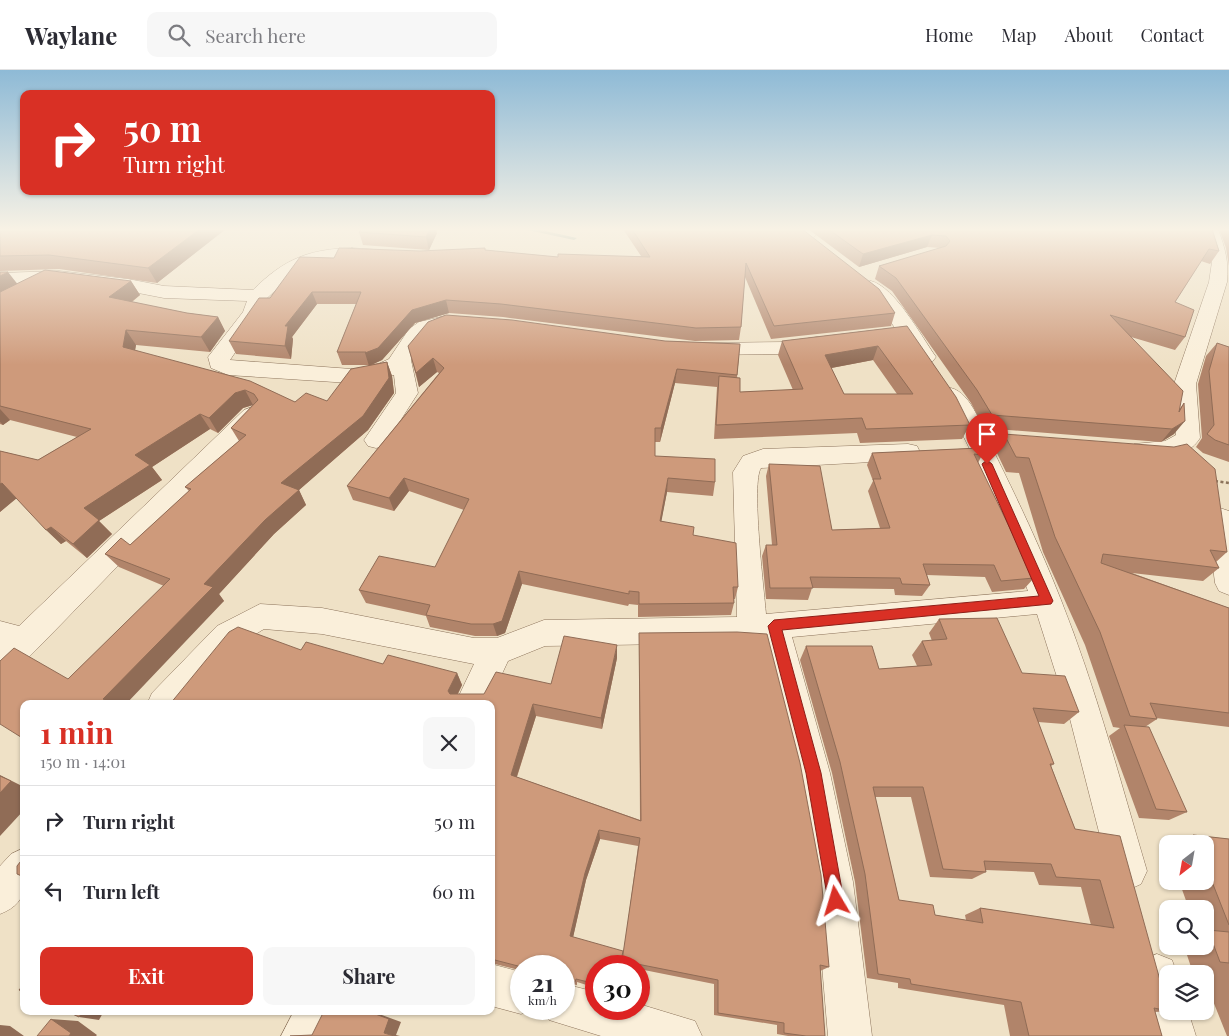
<!DOCTYPE html>
<meta charset="utf-8">
<style>
body{margin:0;font-family:"Playfair Display",serif;background:#f7f7f7;color:#2b2b33;height:100vh;display:flex;flex-direction:column;font-size:19px;white-space:nowrap}
*{box-sizing:border-box;margin:0}
p{font-size:16px;color:#7c7c81}
.icon{flex:none;width:28px;height:28px;fill:none;stroke:currentColor;stroke-width:2;stroke-linecap:round;stroke-linejoin:round}
.map{position:relative;flex:1;overflow:hidden}
.details{position:absolute;left:20px;top:630px;width:475px;height:315px;display:flex;flex-direction:column;background:#fff;border-radius:10px;box-shadow:0 1px 4px #0004}
.details>*{flex:none}
.hud{position:absolute;left:20px;top:20px;width:475px;height:105px;border-radius:10px;box-shadow:0 1px 4px #0004;background:#d93025;color:#fff;overflow:hidden}
.needle{width:32px;rotate:211deg}
.controls{position:absolute;left:1159px;top:765px;display:grid;gap:10px}
.controls a{display:grid;place-items:center;width:55px;height:55px;border-radius:10px;background:#fff;box-shadow:0 1px 4px #0004;font-size:25px}
.speed{position:absolute;left:510px;top:885px;display:flex;gap:10px;font-size:25px;font-weight:700;text-align:center}
.speed>*{display:grid;place-content:center;width:65px;height:65px;border-radius:50%;background:#fff;box-shadow:0 1px 4px #0004;line-height:1}
.speed small{font-size:12px;font-weight:400}
.speed .limit{border:8px solid #d22;background:#fff;color:#111}
.pin{position:absolute;display:grid;place-items:center;width:42px;height:42px;color:#fff;margin:-51px -21px;border-radius:50% 50% 50% 0;rotate:-45deg;box-shadow:0 0 5px #0007}
.pin .icon{rotate:45deg}
.me{position:absolute;width:55px;margin:-28px;rotate:353deg;stroke-linejoin:round;filter:drop-shadow(0 0 4px #0008)}
.turn{display:flex;align-items:center;gap:18px;height:105px;padding:0 20px;font-size:22px}
.turn .icon{width:65px;height:65px;stroke-width:2.5}
.turn b{display:block;font-size:35px;line-height:42px}
.round{display:grid;place-items:center;flex:none;width:52px;height:52px;border-radius:10px;background:#f7f7f7}
.headline{display:flex;align-items:center;justify-content:space-between;height:85px;padding:0 20px}
h1{font-size:30px;font-weight:700;line-height:38px;color:#d93025}
.action{display:flex;gap:10px;margin-top:auto;padding:10px 20px}
.action a{flex:1;height:58px;border-radius:10px;background:#d93025;color:#fff;font-size:20px;font-weight:700;line-height:58px;text-align:center}
.action a+a{background:#f7f7f7;color:#2b2b33}
ul{padding:0;list-style:none}
li{display:flex;align-items:center;gap:15px;height:70px;padding:0 20px;border-top:1px solid #e1e1e2}
li div{flex:1}
li b{display:block;font-size:19px}
li em{font-style:normal}
header{display:flex;align-items:center;gap:30px;box-sizing:border-box;height:70px;padding:0 25px;background:#fff;border-bottom:1px solid #e1e1e2}
header strong{font-size:24px}
nav{display:flex;gap:28px;margin-inline-start:auto;font-size:18px}
.search{width:350px;height:45px;background:#f7f7f7;display:flex;align-items:center;gap:12px;box-sizing:border-box;padding:0 18px;border-radius:10px;color:#7c7c81;font-size:19px}
.map>svg:first-child{display:block}
</style>
<header>
<strong>Waylane</strong>
<div class="search"><svg class="icon" aria-label="search" viewBox="0 0 24 24"><circle cx="10" cy="10" r="6"/><path d="M15 15l6 6"/></svg>Search here</div>
<nav><a>Home</a><a>Map</a><a>About</a><a>Contact</a></nav>
</header>
<div class="map">
<svg width="1229" height="966" viewBox="0 0 1229 966">
<rect width="100%" height="100%" fill="#efe1c6"/>
<g fill="none" stroke-linecap="round" stroke-linejoin="round">
<path fill="#6e9287" fill-rule="evenodd" d="M523 159H536L577 168 574 170Z"/>
<g stroke="#8c735b" stroke-width="1">
<path id="minor" d="M802 159H820C814 168 809 173 798 171L795 167Z
M1201 159H1218C1225 178 1229 192 1227 212L1196 314 1200 368C1187 389 1156 392 1134 386L1131 380 1134 374 1165 371 1176 365 1174 314 1209 212 1212 192Z
M352 178 381 180 384 184 381 188 375 189 320 191 294 203 266 229 262 243 230 290 365 300 389 289 409 259 419 252 445 246 465 247 468 251 465 255C449 259 431 255 420 272 417 278 414 284 411 290L418 323 384 376 376 378 368 376 364 370 396 323 394 305 365 314 228 305 211 298 208 287 243 242 247 231 164 228 128 221 59 213 0 215V203L59 201 128 209 164 216 253 220C284 189 309 179 352 178Z
M871 211C895 217 921 266 936 287L932 292 925 293 918 292 876 230 862 217 864 213Z
M818 267 825 269 828 273 825 277 786 284 702 285 695 283 692 279 695 275 702 273 786 272Z
M951 318C972 323 983 360 992 378 1017 428 1041 479 1061 530 1096 618 1120 710 1147 801L1141 814 1128 820 1115 814 1109 801 1069 645 1037 544 792 567 830 703 853 812 872 966H828L815 812 796 703 763 570 732 573 545 576 508 591 488 634H455L474 594 322 564 264 559 239 574 184 634H147L152 623 217 556 260 534 322 538 474 568H497L544 550 737 547 733 402 743 386 763 379 908 374 917 376 920 382 917 388 908 390 761 398C751 412 764 520 766 544L1028 521C1002 455 978 385 940 325L943 320Z
M252 337 260 340 264 345 260 350 36 580 11 605 0 609V551L19 556 244 340Z
M1220 438 1229 441V525L1219 521 1215 513 1207 448 1211 441Z
M24 778C24 809 33 831 0 844V796L11 784Z
M1157 884 1172 890 1177 904H1168V941H1188L1196 966H1152L1136 905 1142 890Z
M491 894 521 902V939H533L521 944 491 936Z
M564 914 596 922V939H639V934L695 951 702 966H601L549 950 545 939H564Z
M294 941H339L327 966H281Z"/>
</g>
<path stroke="#8c735b" stroke-width="2.5" stroke-dasharray="3 2.5" stroke-linecap="butt" d="M1215 411 1229 413"/>
<use href="#minor" fill="#faefda" fill-rule="evenodd"/>
</g>
<path fill="#b1846a" fill-rule="evenodd" d="M0 159 215 167 157 213 59 199 0 201Z
M623 159H802L895 243 891 256 771 269 745 207 741 257 739 270 695 271 503 247 449 243 415 253 382 290 373 294 387 292 392 306 394 323 368 360 299 420 306 435 274 464 219 524 224 531 68 609 164 516 119 497 105 484 130 475 189 421 185 417 239 371 231 358 253 335 243 338 218 363 210 359 152 397 162 410 99 451 112 464 87 488 66 471 61 474 16 428 0 442V381L38 390 77 367 10 350 3 355 0 354V202L18 214 131 211 140 225 132 232 187 243 218 247 225 261 210 282 136 275 135 280 295 332 327 331 369 295H342L337 282 356 234H317L292 267 293 269 291 289 236 284 229 271 270 228 334 188 420 181 485 180 558 187 641 186Z
M808 159H1212L1219 181 1210 194 1201 191 1175 232 1185 267 1175 280 1131 267 1180 338 1184 333 1174 364 1161 372 984 358 971 333 892 221 875 209 879 196 941 178 927 177 859 197Z
M1219 159H1229V196L1226 178Z
M359 162 437 163 429 180 363 175Z
M907 256 970 355 962 369 860 373 857 363 714 369 717 317 675 313 660 372H655V386L715 412 713 426 667 422 661 451 693 465 738 517 735 529H734V533L731 545 638 547V535L629 534 628 536 522 514 505 563 497 566H475L430 557 426 546 366 533 359 520 435 497 464 440 409 421 394 441 353 430 347 416 439 303 437 302 419 317 408 276 665 271 740 274 737 308 740 322 793 320 778 285 782 271ZM873 290 897 324H844L831 298Z
M1217 273 1229 277V392L1203 383 1196 377 1202 368 1198 314 1206 286Z
M1004 364 1227 482 1216 492 1219 498 1203 511 1132 503 1229 538V657L1156 648 1157 649 1145 657 1187 742 1169 750 1139 748 1109 666 1120 658 1113 657 1085 575 1043 482 1019 403 1006 402 995 379Z
M979 378 982 385 978 393 1034 508 1024 519 992 522 985 507 927 505 930 515 922 526 895 525 894 519 812 518 808 530 766 529 762 486 766 475H772L766 406 769 394 832 460 880 458 868 421 873 411 867 395 872 383Z
M939 549 1079 642 1064 654 1038 652 1054 694 1051 696 1075 759 1168 941 1155 942 1162 966H1010L1004 935 898 918V913L867 908 855 812 832 703 800 590 806 576 879 599 917 596 912 585 922 571H932L929 563ZM875 727H911L930 807 972 809 986 802V800L1034 802 1039 815 1081 817 1091 855 980 838 965 845 966 850 935 845 899 830Z
M639 563 829 897 820 901 825 966H788L777 964V955L714 945V914L639 899V896H622L638 776 600 769 586 810 573 867 623 886 621 896H596V918L577 912V915L564 913V896H521V902L519 900 491 893V634L301 580 383 594 457 603 462 615 458 624H484L551 614 617 588 602 659 536 646 517 707 640 750 639 576Z
M1193 765 1229 769V966H1227L1205 911V904H1202L1200 898 1191 897 1184 876H1205V839H1189L1179 811H1205V774H1171Z"/>
<path fill="#906c56" d="M200 159H226L157 213 148 198Z
M430 159H436L437 163 429 180 426 167Z
M932 165 927 177 859 197 863 184Z
M8 202 19 216 0 226V206Z
M131 211 140 225 118 242 109 227Z
M312 222 317 234 292 267 293 269 291 289 285 276V256Z
M446 230 449 243 415 253 382 290 369 296 365 283 412 240Z
M218 247 225 261 210 282 201 267Z
M126 260 136 275 133 292 123 277Z
M878 276 873 290 821 300 825 285Z
M433 288 437 302 419 317 416 303Z
M387 292 392 306 394 323 368 360 299 420 306 435 274 464 219 524 224 531 126 634H105L103 629 204 514 281 413Z
M677 299 675 313 660 372 661 358Z
M245 320 253 335 243 338 218 363 209 348 235 323Z
M0 339 10 350 3 355 0 352Z
M200 344 210 359 152 397 162 410 99 451 112 464 87 488 73 474 84 438 135 385Z
M1185 351 1174 364 1161 372 1172 359Z
M404 408 409 421 394 441 389 428Z
M668 408 667 422 659 464 660 451Z
M2 413 17 428 0 442V414Z
M51 457 66 471 61 474 46 460Z
M519 501 522 514 505 563 497 566 493 554Z
M617 575V588L602 659 601 648Z
M457 603 462 615 453 633 448 621Z
M533 634 536 646 514 715 511 705Z
M0 705 24 717V740L0 766Z
M599 760 600 769 586 810 572 872 570 866 585 803Z
M83 941H104L99 950 79 947Z
M367 941H371L401 952 396 965 400 966H394L384 963Z
M51 949 78 951 97 965 96 966H69Z
M0 955 10 956 24 966H0Z"/>
<path fill="#ce9a7b" stroke="#906c56" fill-rule="evenodd" d="M0 159H200L148 198 49 185 0 186Z
M362 159H430L426 167 359 162Z
M632 159H802L879 219 895 243 774 256 746 193 741 257 696 258 501 234 446 230 412 240 378 278 365 283 366 282H337L361 222H312L285 256H288L285 276 229 271 259 228H270L300 187 334 188 339 178 420 181 485 178V180L558 187V184L650 187Z
M828 159H1212L1219 181 1209 179 1175 232 1194 240 1185 267 1110 245 1183 321 1179 342 1184 333 1185 351 1172 359 992 345 977 320 896 208 879 196 946 176 950 171 946 166 932 165 863 184Z
M45 200 131 211 109 227 187 243 218 247 201 267 126 260 123 277 250 311 295 332 306 323 327 331 351 299 387 292 389 308 363 346 281 413 299 420 265 450 204 514 213 517 103 629 107 631 105 634H24V669L0 654V591L14 578 68 609 170 509 105 484 121 468 130 475 191 419 185 417 246 365 231 358 258 330 254 324 245 320 235 323 209 348 200 344 135 385 150 395 84 438 99 450 73 474 51 457 46 460 2 413 0 414V381L38 390 91 359 0 336V222Z
M0 202H8L0 206Z
M446 245 512 250 665 271 740 274 737 305 677 299 661 358H655V386L715 389V412L668 408 660 451 694 457 693 465 736 473 738 517H733L734 533 639 534V522L629 521V524L519 501 502 551 493 554H471L426 545 430 535 359 520 379 486 435 497 469 429 404 408 389 428 347 416 444 298 433 288 416 303 408 276 428 252Z
M907 256 956 327 970 355 866 359 862 348 716 355 719 306 740 308V322L803 319 782 271ZM878 276 913 324H844L825 285Z
M1217 273 1229 277V375L1215 370 1207 364 1214 355 1209 301Z
M1004 364 1174 377 1187 374 1215 399 1227 482 1210 480 1219 498 1103 484 1101 493 1229 538V643L1150 633 1157 649 1130 646 1100 562 1055 467 1029 388 1016 387Z
M979 378 982 385 974 384 1034 508 1001 511 994 495 923 494 930 515 902 514 900 508 810 507 813 518H770L766 475H777L769 394 820 396 832 460 890 458 873 409H881L872 383Z
M997 548 1022 603 1065 606 1079 642 1033 638 1054 694H1050L1075 759 1120 766 1168 939V941L1154 938 1162 966H1029L1021 932 911 914 910 909 878 904 865 804 840 692 806 576H872L879 599 932 595 922 571 947 569 939 549ZM873 717H923L943 799 986 802 984 791 1051 794 1056 807 1100 810 1114 858 980 838 983 853 935 845 933 835 899 830Z
M238 557 301 580 306 572 383 594 388 585 457 603 448 621 450 624H484L496 602 551 614 564 566 617 575 601 648 533 634 511 705 641 751 639 563 737 562 767 564 800 693 821 805 829 897 820 895 825 966H806L784 963V953L718 943V910L622 891 640 768 599 760 585 803 570 866 623 881 620 896H596V914L576 909 575 912 564 910V896H521V900H519L518 896 491 889V634H170L229 562Z
M1124 655 1149 657 1187 742 1156 739Z
M0 706 11 711 0 723Z
M1193 765 1229 769V855L1205 794V774H1197Z
M24 787V807L17 804V796Z
M1208 860 1229 862V893L1220 892Z
M24 914V922L19 920Z
M66 941H83L79 947Z
M324 941H367L389 949 384 963 394 966H290L312 965Z
M51 949 71 963 69 966H37Z"/>
<linearGradient id="sky" x2="0" y2="1"><stop stop-color="#8ebad6"/><stop offset="0.54" stop-color="#f8f2e5"/><stop offset="1" stop-color="#f8f2e5" stop-opacity="0"/></linearGradient>
<rect width="1229" height="295" fill="url(#sky)"/>
<path fill="#d93025" stroke="#8d1f18" d="M987 390 992 394 1053 531 1051 534 782 560 821 703 844 831 841 837 836 839 830 837 828 831 806 703 768 556 774 550 1039 526 982 394Z"/>
</svg>
<div class="controls">
<a><svg class="needle" viewBox="-14 -14 28 28"><path d="M0-13l5 13h-10z" fill="#e53935"/><path d="M0 13l5-13h-10z" fill="#7c7c81"/></svg></a>
<a><svg class="icon" aria-label="search" viewBox="0 0 24 24"><circle cx="10" cy="10" r="6"/><path d="M15 15l6 6"/></svg></a>
<a><svg class="icon" aria-label="layers" viewBox="0 0 24 24"><path d="M12 4l9 5-9 5-9-5zM3 14l9 5 9-5"/></svg></a>
</div>
<div class="speed"><div>21<small>km/h</small></div><div class="limit">30</div></div>
<div class="pin" style="left:987px;top:394px;background:#d93025"><svg class="icon" aria-label="arrive" viewBox="0 0 24 24"><path d="M6 21V4h12l-3 4 3 4H6"/></svg></div>
<svg class="me" style="left:836px;top:831px" viewBox="-20 -20 40 40"><path d="M0-17L14 15 0 8-14 15z" fill="#d93025" stroke="#fff" stroke-width="4"/></svg>
<div class="hud">
<div class="turn"><svg class="icon" aria-label="right" viewBox="0 0 24 24"><path d="M7 20v-9h11M14 6l5 5-5 5"/></svg><div><b>50 m</b>Turn right</div></div>
</div>
<section class="details">
<div class="headline"><div><h1>1 min</h1><p>150 m · 14:01</p></div><a class="round"><svg class="icon" aria-label="close" viewBox="0 0 24 24"><path d="M6 6l12 12M18 6L6 18"/></svg></a></div>
<ul>
<li><svg class="icon" aria-label="right" viewBox="0 0 24 24"><path d="M7 20v-9h11M14 6l5 5-5 5"/></svg><div><b>Turn right</b></div><em>50 m</em></li>
<li><svg class="icon" aria-label="left" viewBox="0 0 24 24"><path d="M17 20v-9H6M10 6l-5 5 5 5"/></svg><div><b>Turn left</b></div><em>60 m</em></li>
</ul>
<div class="action"><a>Exit</a><a>Share</a></div>
</section>
</div>
